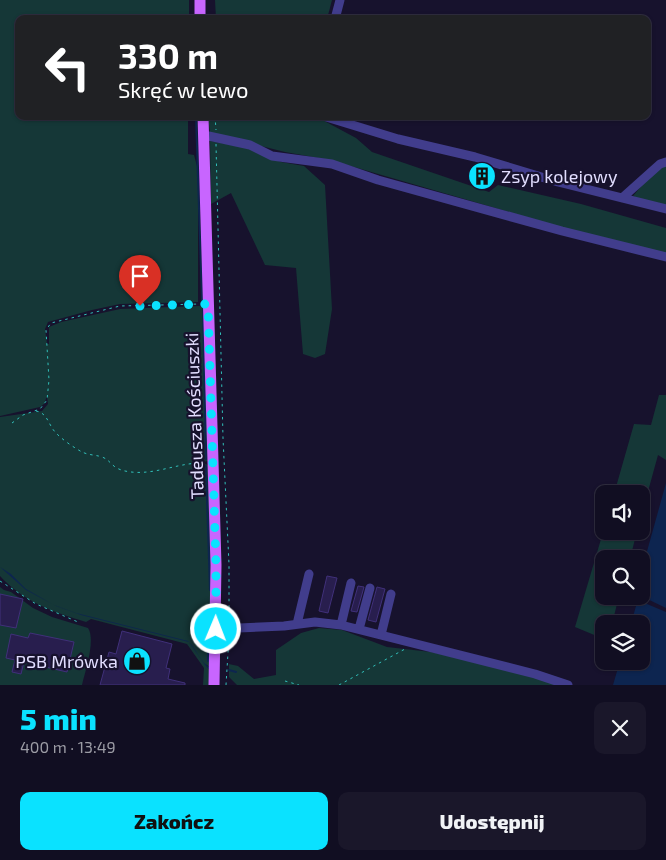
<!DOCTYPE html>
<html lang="pl">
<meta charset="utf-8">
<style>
body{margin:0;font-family:"Exo 2",sans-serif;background:#1a172a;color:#f1f3f6;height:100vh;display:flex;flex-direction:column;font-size:19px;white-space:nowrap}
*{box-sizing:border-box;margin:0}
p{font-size:16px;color:#9c9ca5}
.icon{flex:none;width:28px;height:28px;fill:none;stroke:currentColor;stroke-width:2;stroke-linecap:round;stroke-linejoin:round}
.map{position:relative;height:685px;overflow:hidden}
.side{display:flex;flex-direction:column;background:#110e22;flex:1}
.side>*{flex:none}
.guide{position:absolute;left:15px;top:15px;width:636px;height:105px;border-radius:10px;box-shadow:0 1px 4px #0004,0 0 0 1px #302e40;background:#202124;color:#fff;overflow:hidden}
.controls{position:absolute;left:595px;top:485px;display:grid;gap:10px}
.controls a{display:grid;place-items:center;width:55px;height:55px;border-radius:10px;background:#110e22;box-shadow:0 1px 4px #0004,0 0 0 1px #302e40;font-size:25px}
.pin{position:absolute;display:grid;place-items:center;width:42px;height:42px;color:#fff;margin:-51px -21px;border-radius:50% 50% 50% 0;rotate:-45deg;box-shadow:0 0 5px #0007}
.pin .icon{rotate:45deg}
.me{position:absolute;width:55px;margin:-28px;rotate:1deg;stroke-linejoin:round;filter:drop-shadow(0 0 4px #0008)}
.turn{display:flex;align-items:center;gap:18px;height:105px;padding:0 20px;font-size:22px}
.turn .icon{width:65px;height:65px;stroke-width:2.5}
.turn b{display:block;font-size:35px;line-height:42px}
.round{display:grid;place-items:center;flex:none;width:52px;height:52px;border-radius:10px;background:#1a172a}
.headline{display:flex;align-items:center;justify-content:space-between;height:85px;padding:0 20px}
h1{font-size:30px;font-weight:800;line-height:38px;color:#0ae2ff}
.button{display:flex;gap:10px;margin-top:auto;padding:10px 20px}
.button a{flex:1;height:58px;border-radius:10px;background:#0ae2ff;color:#111;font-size:20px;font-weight:800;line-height:58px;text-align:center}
.button a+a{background:#1a172a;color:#f1f3f6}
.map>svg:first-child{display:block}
</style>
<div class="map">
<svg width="666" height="685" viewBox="0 0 666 685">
<rect width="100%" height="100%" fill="#17122d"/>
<path fill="#153737" d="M0 0H189V19H19V116H188V154L194 155 198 170V302L120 304 92 310 48 322 45 329 47 344H49V327L61 322 120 309 199 306 203 307 208 461 203 462V463L208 465 209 467 211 668 205 664 209 669 210 685H203L204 668 187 644 91 619 86 622C53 612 24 602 0 576V417L42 411 48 404 47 396 44 404 40 407 0 416Z
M215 0H332L327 19H216Z
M208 116H315L356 138 372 152 489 192 498 185 581 204 666 228V255L605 240 330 160 285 152 210 133Z
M210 141 248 148 281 162 304 166 325 185 332 309 325 354 315 358 303 354 296 268 265 265 231 193 211 204Z
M659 165H666V210L633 196Z
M659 395H666V460L658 455 641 517V494H614L634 424 651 425Z
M604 529V531H637L630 559H604V596H619L612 624H604V639L575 627Z
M0 587 4 590 11 592 33 608 52 617 88 628C96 640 85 672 82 685H0Z
M319 628 342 630 387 647 431 652 545 675 554 685H237L229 677V664L238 666 254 679 276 675V650L301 633Z"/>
<path fill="#0d2550" d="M666 483V608L641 596V573Z
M0 567 11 574 26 589 54 605 76 613 188 641C197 649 200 663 211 668L209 669 205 665 189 642 81 615 56 606 26 590Z
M640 602 647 604 666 612V685H613L620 661H641V624H631L636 606Z"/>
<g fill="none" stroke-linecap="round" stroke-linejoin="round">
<path stroke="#0d2550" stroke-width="2" d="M196 116 202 300
M203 310 206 459
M206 466 210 590
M209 642V622
M208 661V650
M229 670 236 672"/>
</g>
<path fill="#281e4e" stroke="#40307a" d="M477 164 493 169 487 187 472 183Z
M327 576 337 578 328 613 319 611Z
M358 586 364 587 357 612 351 611Z
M377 587 385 589 376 622 368 620Z
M0 594 23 599 16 628 0 625Z
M122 631 172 644 166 668 170 669 168 679 185 683V685H100L109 652 116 654Z
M30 633 74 642 67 672 24 662 21 674 12 672 15 660 6 658 11 634 28 638Z"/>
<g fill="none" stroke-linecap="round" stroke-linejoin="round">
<path stroke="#31c0ba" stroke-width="1" stroke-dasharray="2.5 4" stroke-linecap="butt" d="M215 116 216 130
M216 144 223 438 229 564V620
M36 411C48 413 48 425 56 433 62 439 70 445 77 449 87 456 93 454 102 457 111 460 111 468 125 471 153 477 177 462 205 463
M12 423 23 415 40 409 47 400 49 380 46 330 51 323 120 306 200 304
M0 581 36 604 78 622
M285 681 299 685
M226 685 229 637
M339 685 405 649"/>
<path stroke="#413d8c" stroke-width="9" d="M335 19 340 0
M323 116 398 139 475 157 558 182 666 209
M204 135 250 145 272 156 332 164 378 180 562 231 666 257
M622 198 660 164 666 162
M297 624 309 574
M341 625 351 583
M216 629 284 626 315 622 341 625 535 674 568 685
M359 629 370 588
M381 635 391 594"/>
<path stroke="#c865ff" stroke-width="11" d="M200 0V19
M203 116 216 565 214 685"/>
</g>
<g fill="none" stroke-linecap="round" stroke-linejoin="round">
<path stroke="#0ae2ff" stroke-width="9" stroke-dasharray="0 16.2" d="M140 306 208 304 216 565V629"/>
</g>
<defs>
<g id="building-disc" transform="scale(1.4375)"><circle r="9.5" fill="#0ae2ff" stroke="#17122d"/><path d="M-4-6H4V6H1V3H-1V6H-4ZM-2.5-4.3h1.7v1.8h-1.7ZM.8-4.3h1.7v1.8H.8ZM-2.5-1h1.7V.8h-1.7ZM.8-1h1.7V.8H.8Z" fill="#111"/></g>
<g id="shop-disc" transform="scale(1.4375)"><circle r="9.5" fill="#0ae2ff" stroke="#17122d"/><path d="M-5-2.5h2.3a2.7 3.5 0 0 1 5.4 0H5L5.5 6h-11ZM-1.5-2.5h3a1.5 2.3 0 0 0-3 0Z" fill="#111"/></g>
</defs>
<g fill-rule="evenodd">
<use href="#building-disc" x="482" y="176"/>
<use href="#shop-disc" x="137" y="661"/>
</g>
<g text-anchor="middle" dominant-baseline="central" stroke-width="4.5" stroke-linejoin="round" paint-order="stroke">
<g font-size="18" fill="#e2deff" stroke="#17122d" text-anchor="start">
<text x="501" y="176">Zsyp kolejowy</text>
<text x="118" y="661" text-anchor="end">PSB Mrówka</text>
</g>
<g font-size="18" fill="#e2deff" stroke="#17122d">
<text transform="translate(194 416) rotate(-92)">Tadeusza Kościuszki</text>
</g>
</g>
</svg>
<div class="controls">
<a><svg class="icon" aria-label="sound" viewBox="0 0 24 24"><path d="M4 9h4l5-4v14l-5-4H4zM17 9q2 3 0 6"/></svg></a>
<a><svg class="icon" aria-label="search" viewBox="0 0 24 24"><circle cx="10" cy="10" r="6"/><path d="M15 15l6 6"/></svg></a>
<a><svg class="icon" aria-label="layers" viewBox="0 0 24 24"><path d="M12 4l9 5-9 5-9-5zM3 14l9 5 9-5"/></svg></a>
</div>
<div class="pin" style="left:140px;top:306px;background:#d93025"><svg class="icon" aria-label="arrive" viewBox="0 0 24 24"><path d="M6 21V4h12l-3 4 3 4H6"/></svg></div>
<svg class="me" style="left:216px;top:629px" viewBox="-20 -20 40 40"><circle r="17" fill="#0ae2ff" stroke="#fff" stroke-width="3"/><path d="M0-11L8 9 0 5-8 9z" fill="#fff"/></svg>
<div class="guide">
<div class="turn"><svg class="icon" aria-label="left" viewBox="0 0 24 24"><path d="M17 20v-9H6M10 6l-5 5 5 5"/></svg><div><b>330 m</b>Skręć w lewo</div></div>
</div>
</div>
<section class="side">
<div class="headline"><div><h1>5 min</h1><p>400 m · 13:49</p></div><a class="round"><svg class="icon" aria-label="close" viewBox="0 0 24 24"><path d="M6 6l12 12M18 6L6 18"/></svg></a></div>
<div class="button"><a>Zakończ</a><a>Udostępnij</a></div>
</section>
